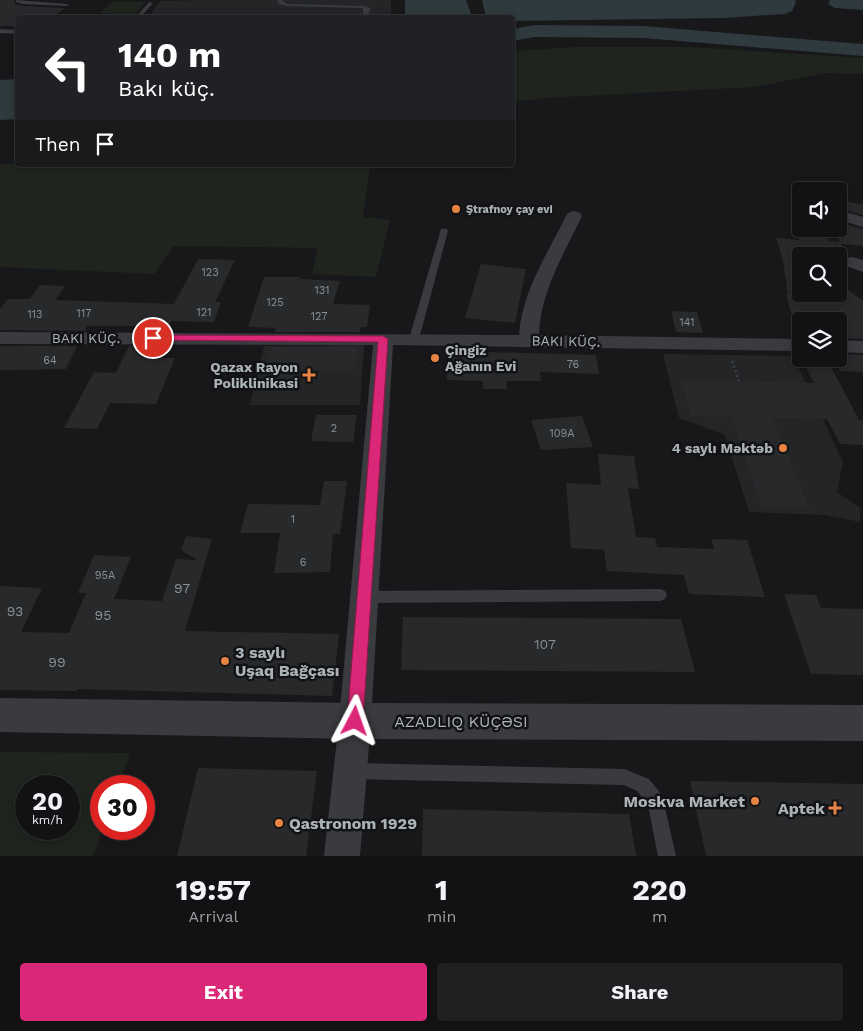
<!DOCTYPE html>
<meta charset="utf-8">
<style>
body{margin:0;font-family:"Work Sans",sans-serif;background:#1f2022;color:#f1f3f6;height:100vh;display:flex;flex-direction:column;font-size:19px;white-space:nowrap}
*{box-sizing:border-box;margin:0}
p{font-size:16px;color:#9c9ea0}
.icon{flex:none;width:28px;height:28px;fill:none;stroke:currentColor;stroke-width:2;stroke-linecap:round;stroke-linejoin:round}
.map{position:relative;height:856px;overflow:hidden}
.drawer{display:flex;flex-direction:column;background:#121214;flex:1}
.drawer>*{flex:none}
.banner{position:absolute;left:15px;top:15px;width:500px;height:152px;border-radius:5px;box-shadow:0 2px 8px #0003,0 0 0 1px #313234;background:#202124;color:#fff;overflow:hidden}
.fabs{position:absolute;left:792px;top:182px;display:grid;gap:10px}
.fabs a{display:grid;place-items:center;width:55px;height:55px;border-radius:5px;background:#121214;box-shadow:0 2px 8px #0003,0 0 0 1px #313234;font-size:25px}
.speed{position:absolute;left:15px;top:775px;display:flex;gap:10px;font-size:25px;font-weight:700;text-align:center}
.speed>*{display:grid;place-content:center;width:65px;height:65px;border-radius:50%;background:#121214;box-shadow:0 2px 8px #0003,0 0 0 1px #313234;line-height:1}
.speed small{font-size:12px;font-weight:400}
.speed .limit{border:8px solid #d22;background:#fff;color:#111}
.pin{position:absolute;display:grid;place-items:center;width:42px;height:42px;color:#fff;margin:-21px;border:2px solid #fff;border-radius:50%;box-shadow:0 1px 5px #0007}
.me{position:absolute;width:55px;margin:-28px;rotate:4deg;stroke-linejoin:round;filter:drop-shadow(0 0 4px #0008)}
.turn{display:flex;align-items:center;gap:18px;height:105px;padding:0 20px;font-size:22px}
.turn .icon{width:65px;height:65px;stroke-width:2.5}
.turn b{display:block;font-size:35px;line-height:42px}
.then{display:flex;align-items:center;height:48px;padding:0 20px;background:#0003;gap:10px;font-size:19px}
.eta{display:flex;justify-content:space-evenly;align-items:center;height:85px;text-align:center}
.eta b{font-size:30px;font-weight:700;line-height:35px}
.action{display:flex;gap:10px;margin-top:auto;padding:10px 20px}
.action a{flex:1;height:58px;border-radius:5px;background:#db2777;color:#fff;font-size:20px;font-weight:700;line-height:58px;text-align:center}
.action a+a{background:#1f2022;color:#f1f3f6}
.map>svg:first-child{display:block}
</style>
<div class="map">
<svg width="863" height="856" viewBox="0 0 863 856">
<rect width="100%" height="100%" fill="#18181a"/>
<path fill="#242527" d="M203 0H391V17L148 18 160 1Z
M364 345 360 405H250L264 346Z
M663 354 793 356 843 462 837 492 860 508V522L825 515 749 512 725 435 679 418Z"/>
<path fill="#1f241e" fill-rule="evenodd" d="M114 1 146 2 135 15 100 13Z
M575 47H689L863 58V74L827 73 754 87 544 98 513 102V51Z
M0 164 370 165 363 217 390 220 376 277 312 274 318 248 174 246 154 274 0 267Z
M0 752 130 753 118 786H101V829H103L93 856H0ZM69 786V829H26V786Z"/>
<path fill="#2e3a3d" d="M405 0H466L472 17H405Z
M482 0H795L796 2 792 11 785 14 723 18 513 21 512 18 486 17Z
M830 0H863V10L835 8 828 4Z
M17 79V119L0 120V80Z"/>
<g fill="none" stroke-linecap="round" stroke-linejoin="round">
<path fill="#2e3a3d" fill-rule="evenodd" d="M535 25 643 26 863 44V56L643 38 535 37 512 41V29Z"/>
</g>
<path fill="#28292b" d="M0 0H14L15 4 23 6 65 8 51 18H18V26H0Z
M839 200 863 205V215L839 208Z
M839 222 863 229V246L841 244V256H801V294H839V283L863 301V339L839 338V321H799L795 313H791L786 294H788L782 256 776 238 799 240 795 229H824L829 241 839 242Z
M198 259 235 260 215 302H221L214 322 171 321 167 331H137L139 326H87L85 331 0 330V309L8 299H30L40 285 65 286 55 300 174 304Z
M481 264 526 269 515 323 465 318Z
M264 277H301L300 279 340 281 333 304 370 305 367 327H361L360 332H275L276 328 248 327Z
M671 311 697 312 703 333 676 332Z
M0 346H77L66 369 16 370H0Z
M129 346H160L155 358H175L156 404 110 403 97 429 64 428 94 372 116 373Z
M271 347H358L355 370 299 369 295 390H260Z
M448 351 596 355 599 374 540 372 541 381H506L507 389H483V381L447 380Z
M839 354 863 355V372L839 371Z
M802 359H827L859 420H863V445L840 444 827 419 773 418 809 508 762 507 731 417 691 416 681 380 814 383Z
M316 415H357L353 442 311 441Z
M582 416 593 447 541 450 531 420Z
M598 454 634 456 639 489 628 488 636 537 655 538 657 547 714 549 711 539 747 540 765 597 689 594 684 575 607 571 604 550 571 548 566 483 601 485Z
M324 481H347L340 534H333L330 572 274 573 280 533H240L248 504 320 505Z
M186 536 212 539 185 631 339 634 332 696 77 689V691L0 690V586L42 588 21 632 69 633 86 593H78L94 555 131 557 114 599 162 601 176 559 197 560 181 550Z
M784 594 816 595 821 608 863 609V675L811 674Z
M403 617 681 619 695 672 401 670Z
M198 768 317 771 306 856H177Z
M690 781 863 784V856H706Z
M423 809 629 814 636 856H422Z"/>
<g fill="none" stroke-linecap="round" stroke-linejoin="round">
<path stroke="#3f4245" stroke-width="2.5" stroke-dasharray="2 3" stroke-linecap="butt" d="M732 361 739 381"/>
<path fill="#393b3e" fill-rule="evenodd" d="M16 0 67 4 69 5 67 6 23 4 16 2Z
M277 0H281L287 4 363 6 370 8 368 18H363V8L287 6 279 4Z
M149 2 153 3 140 18H135Z
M0 29 18 30V34L0 33Z
M441 229H447L448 231 419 339 418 341H410L409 339Z
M660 589 665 591 667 595 665 599 660 601 364 603 359 601 357 597 359 593 364 591Z
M352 763 624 769 649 779 662 795 676 856H658L648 805 637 791 624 785 352 779 346 777 344 771 346 765Z"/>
<path fill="#393b3e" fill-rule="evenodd" d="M839 210 863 217V227L839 220Z
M574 211 580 213 582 216C564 254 540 292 539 335L801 339V351L393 345 371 721 360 856H324L339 721 373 345 0 344V332L519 335C522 292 547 254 566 216L568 213Z
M852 257 863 260V272L846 266 843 262 846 258Z
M839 340 863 341V353L839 352Z"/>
<path fill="#393b3e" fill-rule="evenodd" d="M0 698 355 703 863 705V741L355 739 0 732Z"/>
</g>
<path fill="#db2777" stroke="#8e194d" d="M153 335 383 336 388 339 363 721 361 726 355 728 349 726 347 721 378 342 150 340 148 338Z"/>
<g fill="#e78443" stroke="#131315" stroke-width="2">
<circle cx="456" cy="209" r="5"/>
<circle cx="435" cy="358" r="5"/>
<path d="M306.5 367.5h5v5h5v5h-5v5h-5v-5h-5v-5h5z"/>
<circle cx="783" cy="448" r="5"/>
<circle cx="225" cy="661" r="5"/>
<circle cx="755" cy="801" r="5"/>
<path d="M832.5 800.5h5v5h5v5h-5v5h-5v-5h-5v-5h5z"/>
<circle cx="279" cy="823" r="5"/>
</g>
<g text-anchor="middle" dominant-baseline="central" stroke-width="5" stroke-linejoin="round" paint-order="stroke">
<g font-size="11" font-weight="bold" fill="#abb3b9" stroke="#131315" text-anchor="start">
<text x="466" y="209">Ştrafnoy çay evi</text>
</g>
<g font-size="11" fill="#8a9096">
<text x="210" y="272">123</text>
<text x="322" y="290">131</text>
<text x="275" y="302">125</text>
<text x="204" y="312">121</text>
<text x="84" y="313">117</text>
<text x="35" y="314">113</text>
<text x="319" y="316">127</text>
<text x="687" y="322">141</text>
<text x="50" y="360">64</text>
<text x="573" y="364">76</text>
<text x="334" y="428">2</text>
<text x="562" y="433">109A</text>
<text x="293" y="519">1</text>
<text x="303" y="562">6</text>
<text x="105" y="575">95A</text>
</g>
<g font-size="14" fill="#abb3b9" stroke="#131315">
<text x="86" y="338">BAKI KÜÇ.</text>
<text transform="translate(566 341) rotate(1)">BAKI KÜÇ.</text>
</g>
<g font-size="14" font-weight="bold" fill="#abb3b9" stroke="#131315" text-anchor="end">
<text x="445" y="350" text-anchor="start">Çingiz<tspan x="445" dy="16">Ağanın Evi</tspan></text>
<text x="298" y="367">Qazax Rayon<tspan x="298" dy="16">Poliklinikasi</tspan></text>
<text x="773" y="448">4 saylı Məktəb</text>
</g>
<g font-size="14" fill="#8a9096">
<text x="182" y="588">97</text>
<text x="15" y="611">93</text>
<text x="103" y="615">95</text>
<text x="545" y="644">107</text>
<text x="57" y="662">99</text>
</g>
<g font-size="16" font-weight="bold" fill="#abb3b9" stroke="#131315" text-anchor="start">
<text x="235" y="652">3 saylı<tspan x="235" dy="18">Uşaq Bağçası</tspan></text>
<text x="745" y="801" text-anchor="end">Moskva Market</text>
<text x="825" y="808" text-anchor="end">Aptek</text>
<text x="289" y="823">Qastronom 1929</text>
</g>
<g font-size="16" fill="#abb3b9" stroke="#131315">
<text x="461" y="721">AZADLIQ KÜÇƏSI</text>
</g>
</g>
</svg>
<div class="fabs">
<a><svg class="icon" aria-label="sound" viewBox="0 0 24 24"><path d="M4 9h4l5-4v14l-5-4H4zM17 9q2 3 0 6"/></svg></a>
<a><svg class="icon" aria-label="search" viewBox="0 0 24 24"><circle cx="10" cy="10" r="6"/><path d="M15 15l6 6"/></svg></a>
<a><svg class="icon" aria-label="layers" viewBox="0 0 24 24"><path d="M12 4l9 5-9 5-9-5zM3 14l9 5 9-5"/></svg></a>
</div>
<div class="speed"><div>20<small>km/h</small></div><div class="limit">30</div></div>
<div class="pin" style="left:153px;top:338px;background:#d93025"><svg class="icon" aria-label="arrive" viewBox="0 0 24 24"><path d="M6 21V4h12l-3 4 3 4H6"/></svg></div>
<svg class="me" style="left:355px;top:721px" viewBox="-20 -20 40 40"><path d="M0-17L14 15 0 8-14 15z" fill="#db2777" stroke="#fff" stroke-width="4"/></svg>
<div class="banner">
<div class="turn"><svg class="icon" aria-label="left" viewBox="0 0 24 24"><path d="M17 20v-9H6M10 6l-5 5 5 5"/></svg><div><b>140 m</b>Bakı küç.</div></div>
<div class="then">Then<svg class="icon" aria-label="arrive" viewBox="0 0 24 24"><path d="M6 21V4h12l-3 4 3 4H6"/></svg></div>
</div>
</div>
<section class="drawer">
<div class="eta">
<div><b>19:57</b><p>Arrival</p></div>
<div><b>1</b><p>min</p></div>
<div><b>220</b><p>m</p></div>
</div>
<div class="action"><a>Exit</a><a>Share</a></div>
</section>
